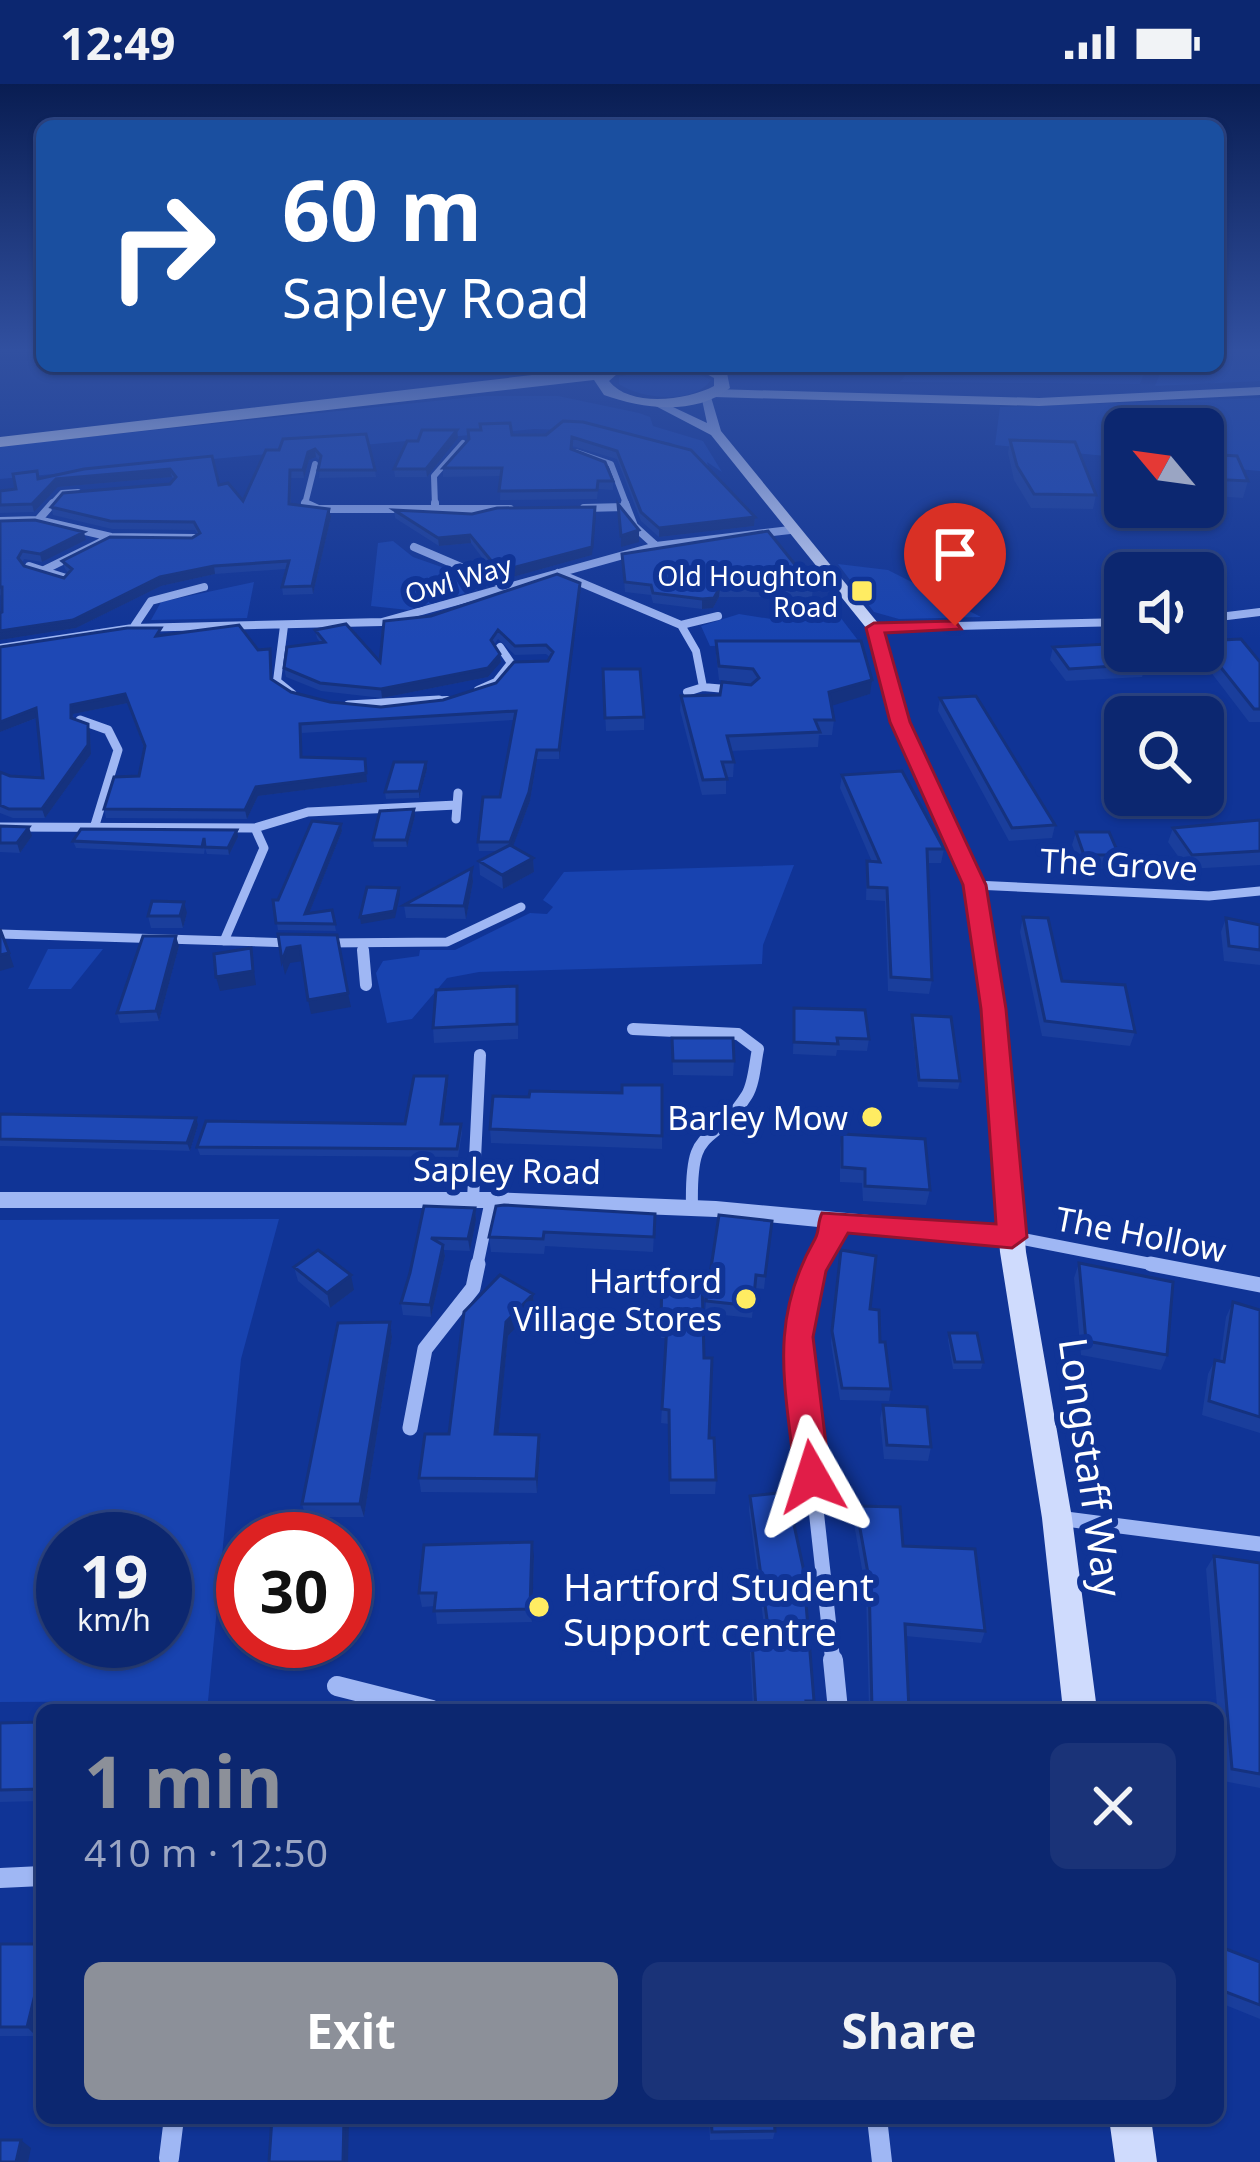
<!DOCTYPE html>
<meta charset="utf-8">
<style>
body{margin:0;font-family:"Noto Sans",sans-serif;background:#1a3378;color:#f1f3f6;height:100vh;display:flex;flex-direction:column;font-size:45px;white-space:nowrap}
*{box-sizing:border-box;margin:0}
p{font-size:39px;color:#9aa5c3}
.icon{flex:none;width:66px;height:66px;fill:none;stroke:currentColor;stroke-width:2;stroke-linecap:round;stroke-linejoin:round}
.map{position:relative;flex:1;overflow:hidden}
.sheet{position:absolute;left:36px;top:1620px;width:1188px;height:420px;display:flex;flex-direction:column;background:#0c2770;border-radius:18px;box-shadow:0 3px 9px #0004,0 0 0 3px #2c4483}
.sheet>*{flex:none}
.top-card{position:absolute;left:36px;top:36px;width:1188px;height:252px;border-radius:18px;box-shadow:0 3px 9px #0004,0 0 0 3px #2c4483;background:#1a4fa0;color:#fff;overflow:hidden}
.needle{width:78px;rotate:299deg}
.fabs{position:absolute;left:1104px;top:324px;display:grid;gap:24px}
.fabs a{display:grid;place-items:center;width:120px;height:120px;border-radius:18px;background:#0c2770;box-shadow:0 3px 9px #0004,0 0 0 3px #2c4483;font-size:60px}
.speed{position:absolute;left:36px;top:1428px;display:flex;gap:24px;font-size:60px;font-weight:700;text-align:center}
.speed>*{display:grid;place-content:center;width:156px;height:156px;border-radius:50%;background:#0c2770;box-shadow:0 3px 9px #0004,0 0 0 3px #2c4483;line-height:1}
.speed small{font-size:30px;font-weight:400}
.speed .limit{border:18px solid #d22;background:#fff;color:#111}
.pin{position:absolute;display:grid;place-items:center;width:102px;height:102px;color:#fff;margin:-123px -51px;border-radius:50% 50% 50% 0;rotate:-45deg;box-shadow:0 0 12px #0007}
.pin .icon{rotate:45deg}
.me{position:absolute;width:132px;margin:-66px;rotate:354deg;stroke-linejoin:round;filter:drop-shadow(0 0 9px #0008)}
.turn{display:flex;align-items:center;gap:42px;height:252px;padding:0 48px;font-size:54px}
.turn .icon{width:156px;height:156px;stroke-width:2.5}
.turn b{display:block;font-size:84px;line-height:102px}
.round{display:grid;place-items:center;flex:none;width:126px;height:126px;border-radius:18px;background:#1a3378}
.head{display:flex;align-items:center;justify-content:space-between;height:204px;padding:0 48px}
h1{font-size:72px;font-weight:700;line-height:90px;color:#8c9099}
.primary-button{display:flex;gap:24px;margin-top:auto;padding:24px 48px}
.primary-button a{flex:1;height:138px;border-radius:18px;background:#8c9099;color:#fff;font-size:48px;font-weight:700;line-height:138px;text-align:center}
.primary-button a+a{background:#1a3378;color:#f1f3f6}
.status{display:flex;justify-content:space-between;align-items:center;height:84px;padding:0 60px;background:#0c2770;direction:ltr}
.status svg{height:33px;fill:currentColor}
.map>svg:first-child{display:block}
</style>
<div class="status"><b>12:49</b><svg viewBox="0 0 49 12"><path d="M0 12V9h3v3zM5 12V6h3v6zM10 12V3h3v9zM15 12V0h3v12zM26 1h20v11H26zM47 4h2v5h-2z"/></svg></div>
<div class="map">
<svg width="1260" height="2078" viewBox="0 0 1260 2078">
<rect width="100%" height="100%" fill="#103496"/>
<path fill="#1843b0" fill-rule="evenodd" d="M1218 264H1260V297L1155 302 1163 282H1218Z
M658 282 687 284 711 296C694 321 641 315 619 300V293Z
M913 282H1147L1140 300 900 298Z
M483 312H558L639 329 650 333 653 342 703 357 722 388 707 378 709 388 671 359 605 347 534 345 0 395V362Z
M1260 314V387L1203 382V345H1125V374L995 361 1000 323Z
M393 457 413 473 493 501 408 526 371 522 378 459Z
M838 480 888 486 981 533 899 535 874 528Z
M254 498 247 534 151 536 161 518Z
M834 525 860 559 710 562 701 542 739 530 784 537 801 528Z
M794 781 763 861 762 880 479 888 447 894 412 935 387 939 376 889 383 877 419 872 420 866H455L530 829 547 830 553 823 543 816 564 788Z
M48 865H103L71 905H28Z
M279 1135 241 1275 208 1617 0 1618V1136ZM63 1455H165V1557H63Z"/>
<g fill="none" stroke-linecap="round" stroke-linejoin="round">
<path stroke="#9fb7f4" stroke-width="6" d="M576 368 611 380 627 422
M50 422 62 409 78 408
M310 422 305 420 315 380
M435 422 434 392 463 359"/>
<path stroke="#9fb7f4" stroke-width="8" d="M305 419 318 425H510
M435 419V425
M625 419 634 442 656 462
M584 424 625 423
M38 436 53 419
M0 437 38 436 111 453 194 454
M414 463 508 503
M29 482 66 494
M44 486 105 456
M558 489 681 541 696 567 703 603
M1203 535 1260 528
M681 541 718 532
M284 542 277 597 293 610
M133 544 151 517 204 503
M874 544 1125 538
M0 564 133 544 382 538 656 462 790 446
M478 606 496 598 511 579 500 563
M687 608 703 603 737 606
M379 619 447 616"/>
<path stroke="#9fb7f4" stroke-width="9" d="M348 621 439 616
M80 636 108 646 118 666 95 741
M456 735 458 709
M0 743 255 744 308 728 457 721
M975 801 1209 812 1260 807
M0 850 293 859
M224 857 264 764 255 744
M325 859 447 858 521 823
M363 860 364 869"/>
<path stroke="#9fb7f4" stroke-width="12" d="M363 866 366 901
M633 945 738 950 758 965C755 979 754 1000 747 1011 710 1069 690 1035 692 1124
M473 1116 480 971
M1013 1153 1166 1183
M477 1183 491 1116
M812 1183 834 1151 832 1137"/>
<path stroke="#9fb7f4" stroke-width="15" d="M814 1180 797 1253 833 1579
M1151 1180 1260 1201
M410 1344 425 1265 473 1204 478 1180
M1058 1434 1260 1460"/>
<path stroke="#9fb7f4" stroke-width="20" d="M833 1576 838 1626
M337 1602 432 1626
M0 1794 42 1792
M877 2034 882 2078
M169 2074 174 2034"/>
<path fill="#9fb7f4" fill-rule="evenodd" d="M0 1108H491L716 1117 1012 1144 1020 1147 1023 1153 1020 1159 1012 1162 716 1133 491 1124H0Z"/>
<path fill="#cfdbfd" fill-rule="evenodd" d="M701 311 711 313 721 347 882 544 908 638 985 801 1005 925 1026 1168 1072 1434 1097 1626H1063L1042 1434 1000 1168 983 925 965 801 892 638 867 545 711 351 646 317 656 315 707 339Z
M1109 2034H1151L1157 2078H1115Z"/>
<path fill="#ecf0ff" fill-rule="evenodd" d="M1260 303V311L1039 322 714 313 707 309 714 305 1039 314Z"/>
<path fill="#f6f8ff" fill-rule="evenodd" d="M610 282 624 284 609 297C630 324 688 316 714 302V294L692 282 727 289 730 304C695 332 643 325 604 311L594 296 0 363V353Z"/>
</g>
<path fill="#1a3e9c" d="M563 337 755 433 754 442 659 453 641 437 617 375 572 362V366L613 397V406L598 405 597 415 500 416 501 392 443 393V384L512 351H546Z
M457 346 458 354 427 393H395L394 385 418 357Z
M283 355 375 386 376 393 319 394 320 377 316 373 309 376 304 394H291V420L329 425 331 433 313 510 283 511 282 503 286 485 215 490 161 502 76 544 0 556V529L2 528V512L0 511V437L86 456 42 478 24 475 22 479 24 482 64 494 69 489 65 485 62 477 192 454 198 451 195 446 112 445 53 431 51 423 170 400 174 395 172 393 58 403 34 428 0 429V407L16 405 38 394 212 372 219 401 243 417 279 366Z
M1010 356 1096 411 1093 425 1031 424 1014 396 1008 369Z
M1203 370 1248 397 1243 414 1215 412 1220 426 1215 443 1166 440 1162 423H1203Z
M394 426 592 471 509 494 493 488 471 459 439 462 395 434Z
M622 470 813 503 812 513H719L713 524 702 525 653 519 651 511 625 508Z
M580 507 559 675H537L530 717 513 762 533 774 534 788 503 805 480 791 479 777 497 767H479L478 758 500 713 514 636 302 649V674L367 698 258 712 247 735 106 734 104 725 139 692 144 664 128 619 73 630 74 635 88 640 90 649 91 670 45 734H13L0 729V688L10 692 43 694 37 634 0 648 162 552 258 566 270 565 272 596 291 608 330 618 381 623 443 616 496 599 548 577 550 573 546 570 515 571 498 555 494 561 500 570 501 578 488 593 382 614 321 607 286 593 284 584 320 558 317 554 315 546 380 578 431 532Z
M716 557 870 610 831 621 834 636 832 651H819L818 663 731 667 734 678 733 693H726V710L702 711 680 626 681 612 720 611 752 600 719 596 716 571Z
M1203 557 1260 578V638H1249L1197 570 1198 567H1203Z
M1053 563 1146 580 1142 593 1066 597 1050 576Z
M603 585 644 633V646L606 647Z
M940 614 1055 741 1052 754 1009 757 938 627Z
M426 678 427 685 419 714 386 715 385 708Z
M842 691 944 765 941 779H927L932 896 929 910 888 907 885 817 866 816 867 777 872 778 840 704Z
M414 725 415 732 407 763H374L373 756Z
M1260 736V781L1187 785 1168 758 1173 744Z
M341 740 342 747 309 829 332 826 336 847 278 846 273 816H278Z
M0 742 32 752 20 769 0 768Z
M1076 748 1119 771 1115 785 1081 784 1072 761Z
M238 753 229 771 207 770 205 764 204 770 76 764 73 757Z
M472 784 473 798 466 835 406 834 404 821Z
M187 829 183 844H151L148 832Z
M1023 833 1062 897 1135 948 1130 962 1042 952 1020 848Z
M1226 834 1260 841V881L1224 877 1221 848Z
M179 862 159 937 120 939 117 929Z
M518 917V955L434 959 433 944Z
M794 924 869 955 867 967 837 966 836 972 793 970Z
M912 931 960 997 958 1005 918 1003 911 938Z
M672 954 734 977 733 992 673 991Z
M447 992 448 1000 443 1040H461L462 1049 458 1073 200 1071 197 1063 405 1040Z
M662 1001V1065L491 1059 490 1045 529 1013 622 1009Z
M0 1030 198 1041 190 1067 0 1062Z
M842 1050 930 1106 926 1121 863 1117 862 1099 840 1098V1064Z
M424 1122 475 1124 476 1136 470 1167 444 1166 445 1172 431 1233 403 1231 401 1219 410 1189Z
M655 1130 653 1168 545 1162 544 1170 491 1168 489 1153Z
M772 1137 764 1205 755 1204 752 1234 705 1229 706 1217Z
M841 1166 870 1225 891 1305 889 1317 840 1316 831 1259Z
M1079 1179 1167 1271 1161 1286 1081 1271 1074 1194Z
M294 1183 354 1206 330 1224 298 1197Z
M662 1193 704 1274 709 1354 716 1396 715 1410H670L669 1340 661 1339 666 1254H661Z
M533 1210 534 1224 508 1252 498 1350 539 1351 540 1365 537 1409 421 1408 419 1394 449 1350 464 1228Z
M1233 1218 1260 1226V1349L1202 1331 1208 1290 1215 1276 1220 1277 1226 1233Z
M390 1238 392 1253 364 1433H306L302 1420Z
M949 1249 983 1278 981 1285H953L948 1256Z
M883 1321 931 1363 928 1377 884 1375 880 1335Z
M750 1412 814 1617 812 1626H753L750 1569 752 1556 766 1557 749 1426Z
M856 1422 903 1462 985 1547 981 1559 905 1552 909 1626H869L866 1508 853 1434Z
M534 1472 532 1538 437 1540 435 1522 422 1523 419 1509Z
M1214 1472 1260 1479V1704L1223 1697 1206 1485Z
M42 1638V1717L0 1718V1639Z
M0 1860H42V1930L36 1952H0Z
M1218 1862 1260 1878V1935L1218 1918Z
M709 2034H774L775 2047 773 2055 710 2056Z"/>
<path fill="#15327f" d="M457 346 458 354 427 393 426 385Z
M315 365 316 373 309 376 304 394 303 386 308 368Z
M170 385 172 393 58 403 34 428 32 420 56 395Z
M329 425 331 433 313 510 312 502Z
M596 431 592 471 509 494 508 485Z
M755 433 754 442 659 453V444Z
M639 446V458L621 463V452Z
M84 448 86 456 42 478 40 470Z
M470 451 471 459 439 462 438 454Z
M214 482 215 490 161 502 76 544 0 556V547L160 493Z
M580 499V507L559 675V666Z
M720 503 719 513 713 524 702 525V515Z
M500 570 501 578 488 593 382 614 381 605Z
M872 596 870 610 828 623 829 608Z
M125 610 128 619 73 630 74 643 71 621Z
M36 624 39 633 0 648V638Z
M88 640 90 649 91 670 45 734 42 725Z
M537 666V675L530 717 511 768 510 758Z
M365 675 367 698 258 712 247 735 245 726 256 703Z
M426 678 427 685 419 714V707Z
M414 725 415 732 407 763 406 756Z
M341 740 342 747 306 837 305 830Z
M29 743 32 752 20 769 17 759Z
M237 746 238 753 229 771 228 764Z
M533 774 534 788 503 805 502 791Z
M472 784 473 798 466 835 464 822Z
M399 804 400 811 395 834 361 840 360 833Z
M184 818 187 829 183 844 180 832Z
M176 852 179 862 159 937 156 927Z
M6 859 14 883 0 887V871Z
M300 862 303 877 290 879 285 891 282 877 287 864Z
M251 864 256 901 220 907 216 893Z
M348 909 351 923 311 930 308 916Z
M447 992 448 1000 442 1048 441 1040Z
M196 1034 198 1041 190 1067 187 1059Z
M475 1124 476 1136 470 1167 468 1155Z
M443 1161 445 1172 431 1233 430 1221Z
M351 1191 354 1206 330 1224 327 1209Z
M533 1210 534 1224 508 1252 497 1364 495 1350 506 1238Z
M390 1238 392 1253 364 1433 360 1420Z
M539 1351 540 1365 537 1409 536 1395Z
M532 1458 534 1472 532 1538 530 1525Z
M352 1468 355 1482 345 1496V1477Z
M42 1882V1930L36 1952 27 1943Z
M344 2034H349L348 2078H343Z
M21 2056 31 2064 28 2078H16Z"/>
<path fill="#1e48b5" stroke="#15327f" stroke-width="3" d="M563 337 583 338 691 366 755 433 659 444 641 428 617 367 572 353 571 365 605 378 613 397H598L597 406 499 407 502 384H443L469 355 468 346H481L480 340 510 339 512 351H546Z
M422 346H457L426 385H394L407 357H418Z
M366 350 375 386H318L321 372 315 365 308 368 303 386H290L289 420 329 425 312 502 282 503 289 477 214 482 160 493 73 536 0 547V529L2 528V503H0V437L35 436 84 448 40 470 22 467 18 474 24 482 64 494 72 485 62 477 110 453 192 454 200 449 194 438 110 437 51 423 63 409 170 400 176 393 170 385 56 395 32 420 0 421V407L16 405 13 390 37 387 38 395 84 385 212 372 219 401 228 399 243 417 266 366H279L283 355Z
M1010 356 1075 358 1096 411 1034 410 1017 382Z
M1203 370 1237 372 1248 397 1209 395 1220 426 1170 423H1203Z
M618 420 639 446 621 452Z
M595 423 592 463 508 485 493 479 470 451 438 454 394 426 472 430 497 424Z
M768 447 813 503H720L714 514 702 515 653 509 651 501 625 498 622 470Z
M557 490 580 499 559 666H537L529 708 510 758H478L483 713H500L516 627 300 640 301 673 365 675 366 689 256 703 245 726 104 725 114 693 139 692 145 662 125 610 71 621V634L88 640V661L42 725H9L0 721V688L10 692 43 694 36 624 0 638V563L127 544H161L156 552 239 541 258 566 270 565 271 595 291 608 330 618 381 623 443 616 496 599 514 578 548 577 553 568 546 561 515 562 498 546 491 556 500 570 488 584 381 605 320 599 284 584 287 563 325 558 315 546 346 540 380 578 384 537 431 532Z
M1241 555 1260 578V625H1254L1203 561V557Z
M716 557H861L872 596 829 608 834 636H815L820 648 727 652 734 678H722L727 695 703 696 681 612 720 611 722 598 751 601 759 594 753 585 719 582Z
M1125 559V567H1135L1146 580 1069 585 1053 563Z
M603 585H640L644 633 605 634Z
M976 612 1055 741 1012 744 940 614Z
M394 678H426L419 707 385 708Z
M902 687 944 765H927L932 896 891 893 887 804 868 803 867 777 880 778 842 691Z
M414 725 406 756H373L380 727Z
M1260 736V767L1192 771 1173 744Z
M312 737 341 740 305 830 332 826 335 840 276 839 273 816H278Z
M0 742 29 743 17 759H0Z
M81 745 237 746 228 764 205 763 204 754 202 763 73 757Z
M1076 748H1109L1119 771H1084Z
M510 761 533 774 502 791 479 777Z
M472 784 464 822 404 821Z
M367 803 399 804 394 827 360 833Z
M152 817 184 818 180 832H148Z
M1023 833 1048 834 1062 897 1125 901 1135 948 1045 937Z
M1226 834 1260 841V866L1229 862Z
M0 845 9 869 0 871Z
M278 850 337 851 348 909 308 916 300 862 287 864 282 877Z
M143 852H176L156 927 117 929Z
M251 864 253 887 216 893 214 870Z
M517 902V940L433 944 436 906Z
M794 924 865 926 869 955 837 954 838 960 794 958Z
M912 931 951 933 960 997 919 996Z
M672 954H733L734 977H673Z
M414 992H447L441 1040H461L457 1065 197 1063 206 1037 405 1040Z
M622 1001H662V1052L490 1045 493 1012 529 1013 530 1007 622 1009Z
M0 1030 196 1034 187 1059 0 1055Z
M842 1050 925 1055 930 1106 865 1102V1085L842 1083Z
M504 1121 655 1130 654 1153 544 1148 543 1155 489 1153 496 1122Z
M424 1122 475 1124 468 1155 431 1154 443 1161 430 1221 401 1219 410 1189Z
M719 1131 772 1137 765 1192 756 1191 753 1222 706 1217Z
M318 1166 351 1191 327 1209 294 1183Z
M841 1166 876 1172 870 1225 879 1226 880 1258H885L891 1305 842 1304 832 1247Z
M1079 1179 1173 1198 1167 1271 1086 1257Z
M500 1191 533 1210 506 1238 495 1350 539 1351 536 1395 419 1394 425 1350H449L464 1228Z
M662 1193 702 1194 704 1274H712L709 1354H714L716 1396H670L669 1326 662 1325 667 1240 661 1239Z
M1233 1218 1260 1226V1333L1209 1317 1215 1276 1224 1278Z
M390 1238 360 1420H302L338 1239Z
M949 1249H977L983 1278H955Z
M883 1321 927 1323 931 1363 887 1361Z
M787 1408 803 1483 814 1617H806L807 1626H756L752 1556 770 1557 750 1412Z
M856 1422 900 1423 903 1462 975 1465 985 1547 905 1540 909 1626H872L869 1495Z
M314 1449 325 1455H309Z
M532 1458 530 1525 434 1527 436 1509H419L424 1461Z
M1214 1472 1260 1479V1690L1232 1685Z
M439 1624V1626H408V1625Z
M42 1638V1705L0 1706V1639Z
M0 1860H42V1882L27 1943H0Z
M1218 1862 1260 1878V1921L1218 1905Z
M272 2034H344L343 2078H269Z
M711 2034H774L775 2047 712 2048Z
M0 2056H21L16 2078H0Z"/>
<linearGradient id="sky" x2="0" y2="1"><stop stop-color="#091d52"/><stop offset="0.48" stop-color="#3150a0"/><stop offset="1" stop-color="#3150a0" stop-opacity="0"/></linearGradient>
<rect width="1260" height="555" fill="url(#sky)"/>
<path fill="#e11d48" stroke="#92132f" stroke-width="3" d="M955 537 961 545 885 549 910 638 986 801 1006 925 1027 1153 1012 1164 848 1149 826 1187 813 1253 830 1393 825 1404 812 1408 800 1404 795 1393C786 1302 767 1239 815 1155 820 1146 817 1139 822 1129L996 1140 981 925 963 801 890 638 866 544 874 539Z"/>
<g fill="#ffec62" stroke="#103496" stroke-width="4.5">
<rect x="850" y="495" width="24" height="24" rx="6"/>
<circle cx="872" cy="1033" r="12"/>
<circle cx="746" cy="1215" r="12"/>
<circle cx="539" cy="1523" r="12"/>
</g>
<g text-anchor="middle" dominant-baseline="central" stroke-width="12" stroke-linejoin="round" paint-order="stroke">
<g font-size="27" fill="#fff" stroke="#103496" text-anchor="end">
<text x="838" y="491">Old Houghton<tspan x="838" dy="31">Road</tspan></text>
</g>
<g font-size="27" fill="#fff" stroke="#103496">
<text transform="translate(458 495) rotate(-16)">Owl Way</text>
</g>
<g font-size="33" fill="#fff" stroke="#103496">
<text transform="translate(1119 780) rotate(3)">The Grove</text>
<text transform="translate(507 1086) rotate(1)">Sapley Road</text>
<text transform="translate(1141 1150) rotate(11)">The Hollow</text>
</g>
<g font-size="33" fill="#fff" stroke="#103496" text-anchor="end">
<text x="848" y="1033">Barley Mow</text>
<text x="722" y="1196">Hartford<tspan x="722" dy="38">Village Stores</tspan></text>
</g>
<g font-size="39" fill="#fff" stroke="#103496">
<text transform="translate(1092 1383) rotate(82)">Longstaff Way</text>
</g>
<g font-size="39" fill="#fff" stroke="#103496" text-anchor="start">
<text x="563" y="1501">Hartford Student<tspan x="563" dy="45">Support centre</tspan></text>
</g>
</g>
</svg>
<div class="fabs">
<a><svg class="needle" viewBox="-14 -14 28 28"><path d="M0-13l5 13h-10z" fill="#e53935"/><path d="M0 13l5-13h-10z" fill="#9aa5c3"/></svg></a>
<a><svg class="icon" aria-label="sound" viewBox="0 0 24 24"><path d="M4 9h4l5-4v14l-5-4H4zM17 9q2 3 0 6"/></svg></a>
<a><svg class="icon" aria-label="search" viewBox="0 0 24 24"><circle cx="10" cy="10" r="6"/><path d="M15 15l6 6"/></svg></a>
</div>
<div class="speed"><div>19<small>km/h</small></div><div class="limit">30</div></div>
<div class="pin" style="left:955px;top:542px;background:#d93025"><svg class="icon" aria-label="arrive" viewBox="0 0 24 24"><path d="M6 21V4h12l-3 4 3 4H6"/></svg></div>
<svg class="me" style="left:812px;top:1393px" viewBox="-20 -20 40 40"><path d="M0-17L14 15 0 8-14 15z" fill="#e11d48" stroke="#fff" stroke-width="4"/></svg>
<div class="top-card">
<div class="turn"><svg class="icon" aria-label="right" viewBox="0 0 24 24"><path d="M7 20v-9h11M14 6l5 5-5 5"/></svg><div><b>60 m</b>Sapley Road</div></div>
</div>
<section class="sheet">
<div class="head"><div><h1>1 min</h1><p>410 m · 12:50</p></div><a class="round"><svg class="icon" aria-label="close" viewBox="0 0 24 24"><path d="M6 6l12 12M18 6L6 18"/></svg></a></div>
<div class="primary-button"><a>Exit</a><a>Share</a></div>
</section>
</div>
